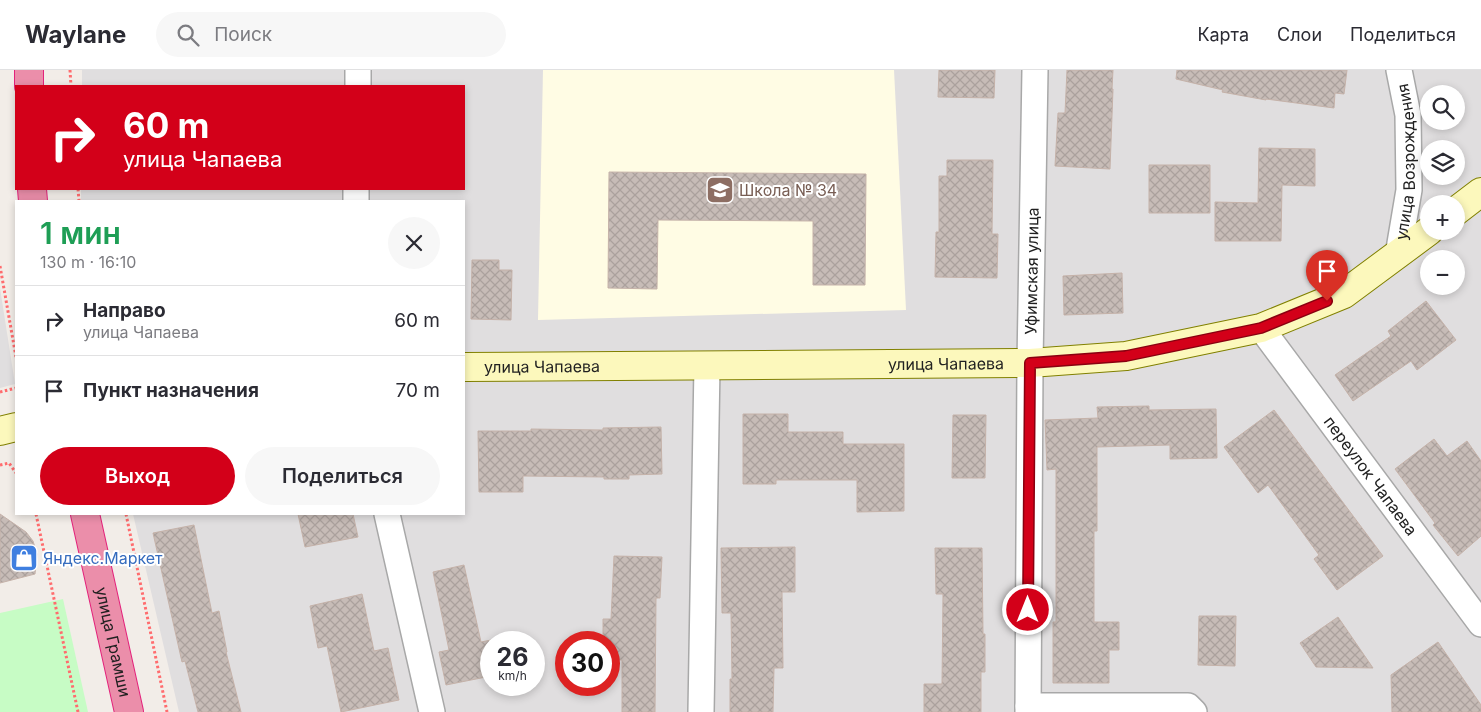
<!DOCTYPE html>
<html lang="ru">
<meta charset="utf-8">
<style>
body{margin:0;font-family:Inter,sans-serif;background:#f7f7f7;color:#2b2b33;height:100vh;display:flex;flex-direction:column;font-size:19px;white-space:nowrap}
*{box-sizing:border-box;margin:0}
p{font-size:16px;color:#7c7c81}
.icon{flex:none;width:28px;height:28px;fill:none;stroke:currentColor;stroke-width:2;stroke-linecap:round;stroke-linejoin:round}
.map{position:relative;flex:1;overflow:hidden}
.sheet{position:absolute;left:15px;top:130px;width:450px;height:315px;display:flex;flex-direction:column;background:#fff;border-radius:0px;box-shadow:0 2px 8px #0003}
.sheet>*{flex:none}
.top-card{position:absolute;left:15px;top:15px;width:450px;height:105px;border-radius:0px;box-shadow:0 2px 8px #0003;background:#d30019;color:#fff;overflow:hidden}
.tools{position:absolute;left:1420px;top:15px;display:grid;gap:10px}
.tools a{display:grid;place-items:center;width:45px;height:45px;border-radius:50%;background:#fff;box-shadow:0 2px 8px #0003;font-size:25px}
.speed{position:absolute;left:480px;top:561px;display:flex;gap:10px;font-size:25px;font-weight:700;text-align:center}
.speed>*{display:grid;place-content:center;width:65px;height:65px;border-radius:50%;background:#fff;box-shadow:0 2px 8px #0003;line-height:1}
.speed small{font-size:12px;font-weight:400}
.speed .limit{border:8px solid #d22;background:#fff;color:#111}
.pin{position:absolute;display:grid;place-items:center;width:42px;height:42px;color:#fff;margin:-51px -21px;border-radius:50% 50% 50% 0;rotate:-45deg;box-shadow:0 0 5px #0007}
.pin .icon{rotate:45deg}
.me{position:absolute;width:55px;margin:-28px;rotate:0deg;stroke-linejoin:round;filter:drop-shadow(0 0 4px #0008)}
.turn{display:flex;align-items:center;gap:18px;height:105px;padding:0 25px;font-size:22px}
.turn .icon{width:65px;height:65px;stroke-width:2.5}
.turn b{display:block;font-size:35px;line-height:42px}
.round{display:grid;place-items:center;flex:none;width:52px;height:52px;border-radius:26px;background:#f7f7f7}
.summary{display:flex;align-items:center;justify-content:space-between;height:85px;padding:0 25px}
h1{font-size:30px;font-weight:600;line-height:38px;color:#1e9e55}
.primary-button{display:flex;gap:10px;margin-top:auto;padding:10px 25px}
.primary-button a{flex:1;height:58px;border-radius:30px;background:#d30019;color:#fff;font-size:20px;font-weight:600;line-height:58px;text-align:center}
.primary-button a+a{background:#f7f7f7;color:#2b2b33}
ul{padding:0;list-style:none}
li{display:flex;align-items:center;gap:15px;height:70px;padding:0 25px;border-top:1px solid #e1e1e2}
li div{flex:1}
li b{display:block;font-size:19px}
li em{font-style:normal}
header{display:flex;align-items:center;gap:30px;box-sizing:border-box;height:70px;padding:0 25px;background:#fff;border-bottom:1px solid #e1e1e2}
header strong{font-size:24px}
nav{display:flex;gap:28px;margin-inline-start:auto;font-size:18px}
.search{width:350px;height:45px;background:#f7f7f7;display:flex;align-items:center;gap:12px;box-sizing:border-box;padding:0 18px;border-radius:28px;color:#7c7c81;font-size:19px}
.map>svg:first-child{display:block}
</style>
<header>
<strong>Waylane</strong>
<div class="search"><svg class="icon" aria-label="search" viewBox="0 0 24 24"><circle cx="10" cy="10" r="6"/><path d="M15 15l6 6"/></svg>Поиск</div>
<nav><a>Карта</a><a>Слои</a><a>Поделиться</a></nav>
</header>
<div class="map">
<svg width="1481" height="642" viewBox="0 0 1481 642">
<defs>
<pattern id="building-cross-hatch" width="8" height="8" patternUnits="userSpaceOnUse" patternTransform="scale(1.25)"><rect width="8" height="8" fill="#c7bcb7"/><path d="M0 0l8 8M0 8l8-8" fill="none" stroke="#aba19d"/></pattern>
</defs>
<rect width="100%" height="100%" fill="#f2ede8"/>
<path fill="#e0dedf" fill-rule="evenodd" d="M82 0H1481V642H179L133 444H464V131H81V119H464V16H82ZM1429 24H1456V51H1429ZM1429 79H1456V106H1429ZM1429 134H1456V161H1429ZM1429 189H1456V216H1429ZM491 572H534V615H491ZM566 572H609V615H566Z
M0 218 15 314 0 318Z"/>
<path fill="#fffce4" d="M543 0H894L906 240 538 250Z"/>
<path fill="#c7fcc5" d="M63 529 88 642H0V543Z"/>
<path fill="url(#building-cross-hatch)" stroke="#c5b2a9" d="M939 0H995L994 28 938 27Z
M1067 0H1113L1112 19H1113L1110 99 1055 96 1058 43H1065Z
M1177 0H1347L1344 24 1335 23 1334 38 1266 29V30L1222 22 1223 20 1176 9Z
M1259 78 1315 79V116L1282 115 1281 171H1215V132L1258 133Z
M947 90H993L992 164H998L997 208 935 207 936 162H939V106H947Z
M1149 95H1210V143H1149Z
M609 102 866 104 865 215H813V151L658 150 657 219 608 218Z
M472 190H499V200H512L511 250 471 249Z
M1122 203 1123 243 1064 245 1063 206Z
M1426 231 1456 270 1417 300 1411 291 1353 331 1335 305 1391 266 1388 261Z
M1149 336V340L1216 339 1217 388 1170 389V375L1097 377V461H1094V552H1119V580H1109V613H1053V552H1056V399L1047 400 1045 350 1098 348 1097 337Z
M1274 340 1383 486 1337 520 1314 489 1319 485 1268 415 1258 423 1224 377Z
M743 344H788V362H843V374H904V441L857 442V410H776V414H743Z
M953 345H986L985 408H952Z
M661 357 662 404 629 405V409H604V407L523 406V422H479L478 361H531V359L603 360V358Z
M1434 369 1447 386 1467 371 1481 391V466L1458 486 1433 455 1435 453 1395 399Z
M0 444 26 462 33 471 37 484 35 504 0 513Z
M298 444H353L358 467 305 477Z
M194 455 212 543 219 541 227 582H226L241 642H198L185 591 182 592 153 463Z
M795 477V522H782L783 598H774L773 642H730V609H732L731 543H722L721 478Z
M935 478H982L983 564H985V602H981V642H924V614H942L943 524H936Z
M614 486 662 487 660 528H656L655 642H622V590H609V572H603V549H611Z
M464 495 481 572 491 570V606L446 615 439 582 449 580 433 502Z
M362 524 374 581 388 578 399 630 341 642 327 576 318 578 310 536Z
M1199 546H1236L1235 596 1198 595Z
M1338 547 1373 598 1316 597 1300 573Z
M1438 572 1481 635V642H1392L1391 605Z"/>
<g fill="none" stroke-linecap="round" stroke-linejoin="round">
<g stroke="#a8a8a8" stroke-width="28">
<g id="street">
<path d="M358 16V0"/>
<path d="M356 131V119"/>
<path id="s1" d="M1398 185 1409 120 1408 45 1399 0"/>
<path id="s2" d="M1261 258 1481 554"/>
<path d="M387 444 432 642"/>
<path d="M1028 636H1188L1194 642"/>
<path d="M701 642 707 296"/>
<path id="s3" d="M1028 642 1030 293 1035 0"/>
</g>
</g>
<g stroke="#818000" stroke-width="30">
<g id="secondary">
<path d="M1456 141 1481 122"/>
<path id="s4" d="M464 297 1030 293 1126 286 1261 258 1344 224 1429 161"/>
<path d="M0 361 16 357"/>
</g>
</g>
<g stroke="#e3227b" stroke-width="30">
<g id="highway">
<path d="M29 16V0"/>
<path d="M32 119 33 131"/>
<path id="s5" d="M85 444 129 642"/>
</g>
</g>
<path stroke="#ff6c6e" stroke-width="3" stroke-dasharray="2.5 2.5" stroke-linecap="butt" d="M70 0 71 16
M78 119 79 131
M0 196 16 287
M0 322 16 318
M0 395 9 393 16 403
M36 444 78 642
M126 444 167 642"/>
<use href="#street" stroke="#fff" stroke-width="25"/>
<use href="#secondary" stroke="#fcf8bc" stroke-width="28"/>
<use href="#highway" stroke="#eb8eaa" stroke-width="28"/>
</g>
<g fill="none" stroke-linecap="round" stroke-linejoin="round">
<g stroke="#890010" stroke-width="12">
<path id="route" d="M1028 540 1030 293 1126 286 1261 258 1327 231"/>
</g>
<use href="#route" stroke="#d30019" stroke-width="9"/>
</g>
<defs>
<g id="school-square" transform="scale(1.4375)"><rect x="-9" y="-9" width="18" height="18" rx="4" fill="#8d6e63" stroke="#fff"/><path d="M0-5L7-2L0 1L-7-2ZM-4 1L0 2.5L4 1V4Q0 6-4 4Z" fill="#fff"/></g>
<g id="shop-square" transform="scale(1.4375)"><rect x="-9" y="-9" width="18" height="18" rx="4" fill="#3f7fe0" stroke="#fff"/><path d="M-5-2.5h2.3a2.7 3.5 0 0 1 5.4 0H5L5.5 6h-11ZM-1.5-2.5h3a1.5 2.3 0 0 0-3 0Z" fill="#fff"/></g>
</defs>
<g fill-rule="evenodd">
<use href="#school-square" x="720" y="120"/>
<use href="#shop-square" x="24" y="488"/>
</g>
<g text-anchor="middle" dominant-baseline="central" stroke-width="4" stroke-linejoin="round" paint-order="stroke">
<g font-size="16" fill="#212121" stroke="#fff">
<text stroke="none"><textPath href="#s1" startOffset="94">улица Возрождения</textPath></text>
<text stroke="none"><textPath href="#s3" startOffset="441">Уфимская улица</textPath></text>
<text stroke="none"><textPath href="#s4" startOffset="482">улица Чапаева</textPath></text>
<text stroke="none"><textPath href="#s4" startOffset="78">улица Чапаева</textPath></text>
<text stroke="none"><textPath href="#s2" startOffset="184">переулок Чапаева</textPath></text>
<text stroke="none"><textPath href="#s5" startOffset="131">улица Грамши</textPath></text>
</g>
<g font-size="16" fill="#785e54" stroke="#fff" text-anchor="start">
<text x="739" y="120">Школа № 34</text>
</g>
<g font-size="16" fill="#366cbe" stroke="#fff" text-anchor="start">
<text x="43" y="488">Яндекс.Маркет</text>
</g>
</g>
</svg>
<div class="tools">
<a><svg class="icon" aria-label="search" viewBox="0 0 24 24"><circle cx="10" cy="10" r="6"/><path d="M15 15l6 6"/></svg></a>
<a><svg class="icon" aria-label="layers" viewBox="0 0 24 24"><path d="M12 4l9 5-9 5-9-5zM3 14l9 5 9-5"/></svg></a>
<a>+</a>
<a>−</a>
</div>
<div class="speed"><div>26<small>km/h</small></div><div class="limit">30</div></div>
<div class="pin" style="left:1327px;top:231px;background:#d93025"><svg class="icon" aria-label="arrive" viewBox="0 0 24 24"><path d="M6 21V4h12l-3 4 3 4H6"/></svg></div>
<svg class="me" style="left:1028px;top:540px" viewBox="-20 -20 40 40"><circle r="17" fill="#d30019" stroke="#fff" stroke-width="3"/><path d="M0-11L8 9 0 5-8 9z" fill="#fff"/></svg>
<div class="top-card">
<div class="turn"><svg class="icon" aria-label="right" viewBox="0 0 24 24"><path d="M7 20v-9h11M14 6l5 5-5 5"/></svg><div><b>60 m</b>улица Чапаева</div></div>
</div>
<section class="sheet">
<div class="summary"><div><h1>1 мин</h1><p>130 m · 16:10</p></div><a class="round"><svg class="icon" aria-label="close" viewBox="0 0 24 24"><path d="M6 6l12 12M18 6L6 18"/></svg></a></div>
<ul>
<li><svg class="icon" aria-label="right" viewBox="0 0 24 24"><path d="M7 20v-9h11M14 6l5 5-5 5"/></svg><div><b>Направо</b><p>улица Чапаева</p></div><em>60 m</em></li>
<li><svg class="icon" aria-label="arrive" viewBox="0 0 24 24"><path d="M6 21V4h12l-3 4 3 4H6"/></svg><div><b>Пункт назначения</b></div><em>70 m</em></li>
</ul>
<div class="primary-button"><a>Выход</a><a>Поделиться</a></div>
</section>
</div>
